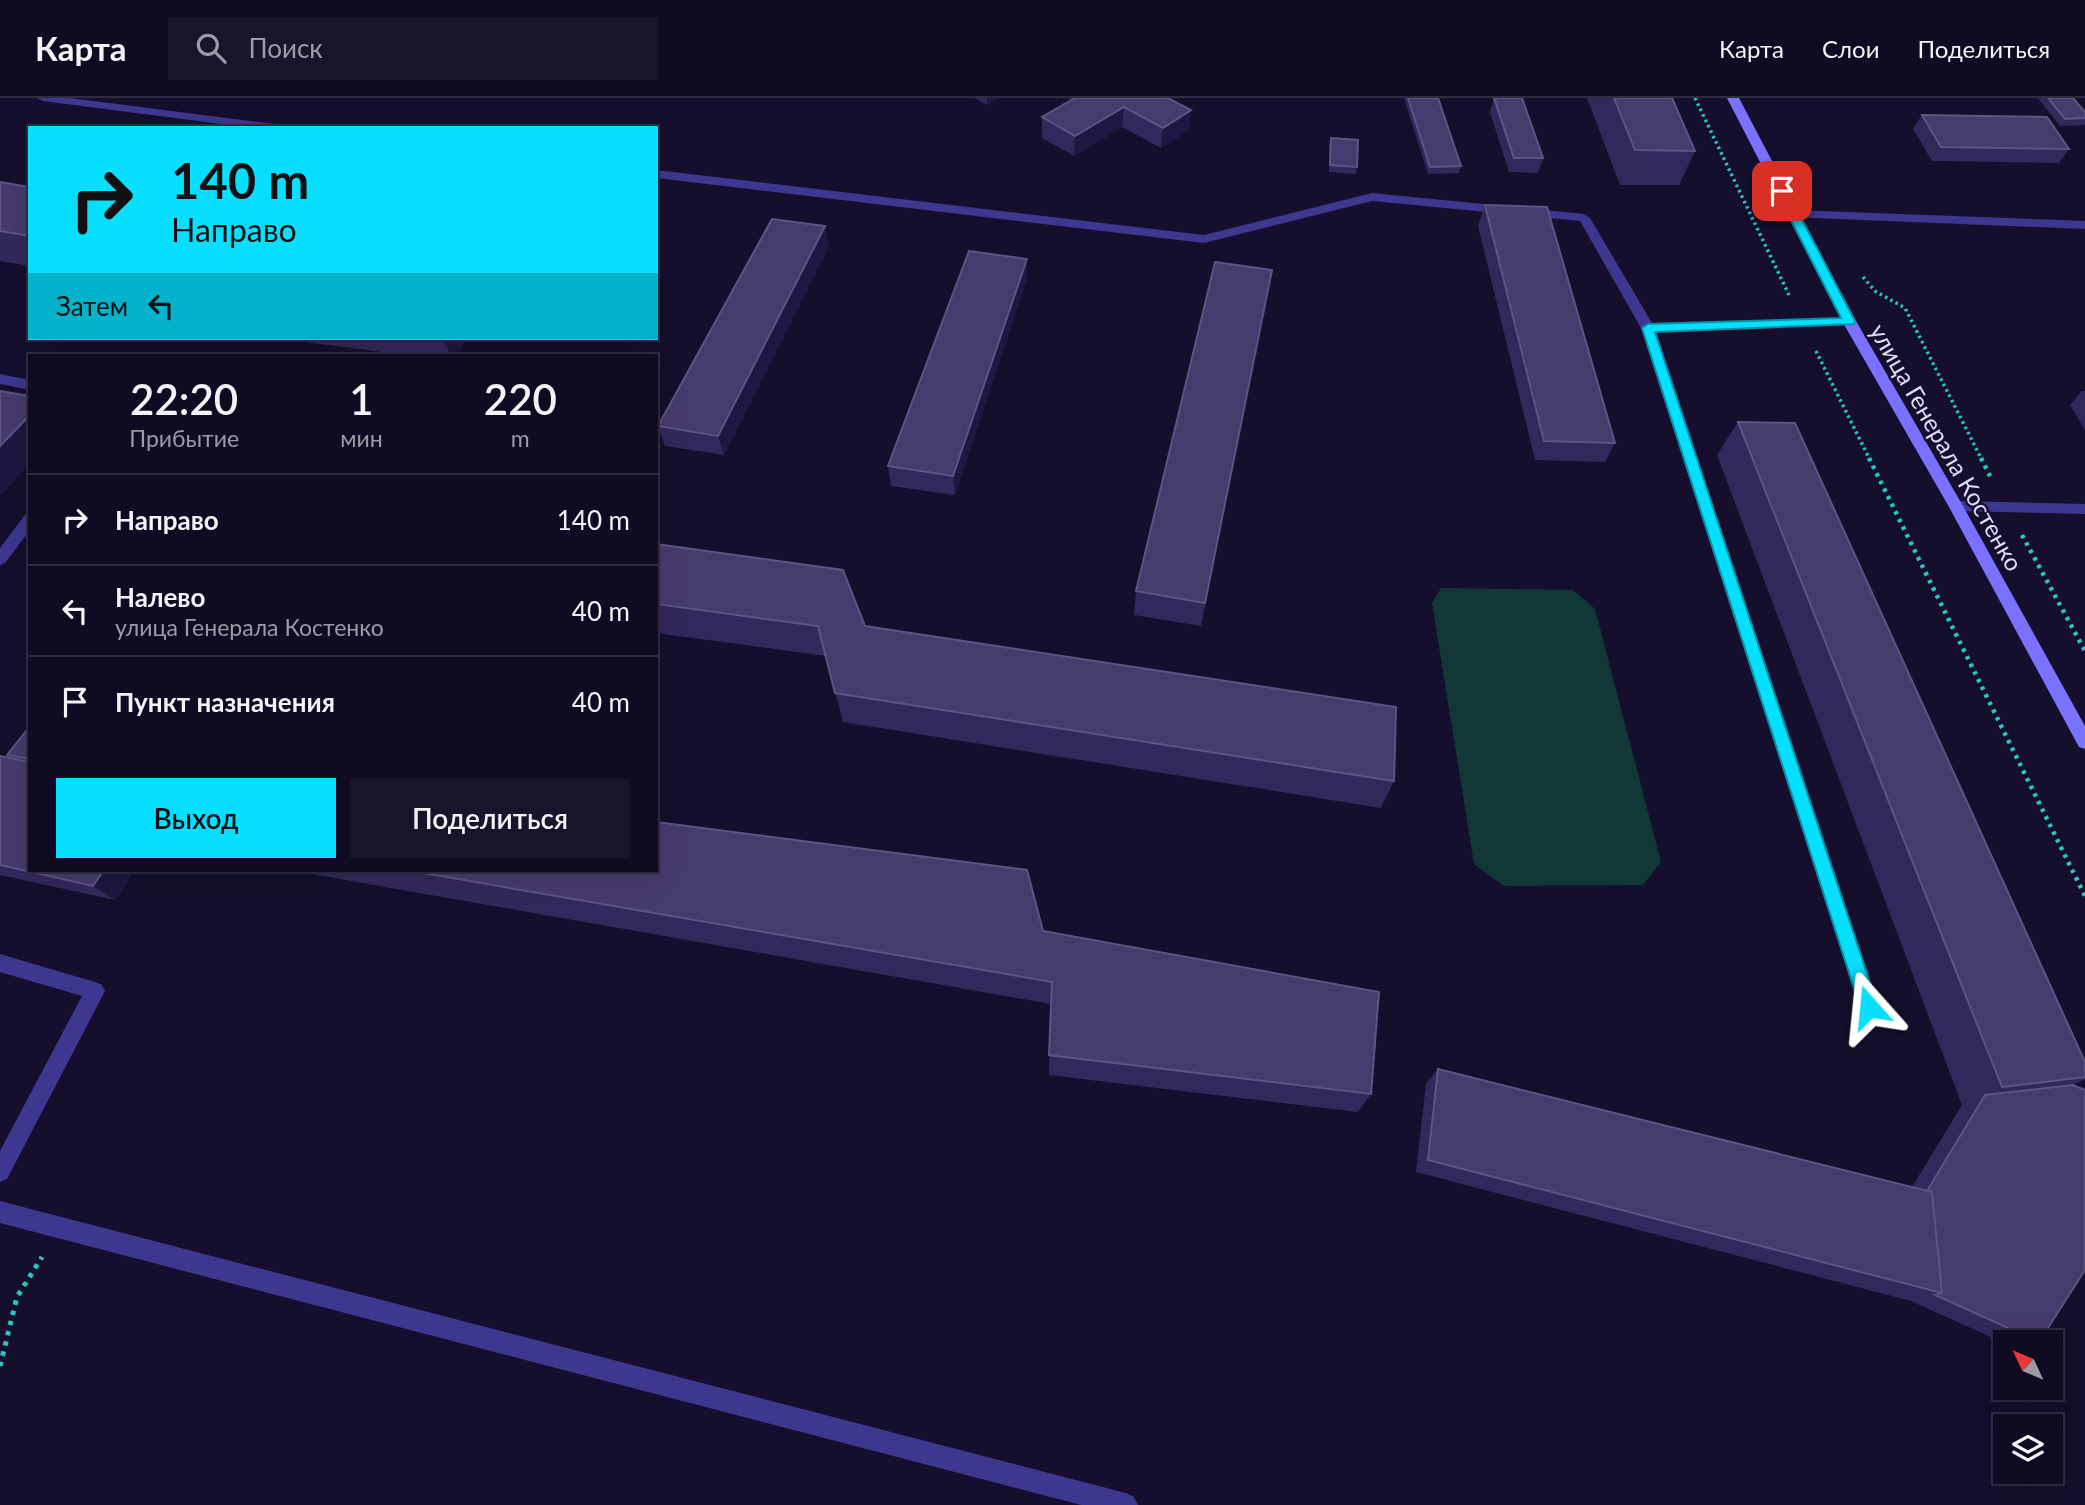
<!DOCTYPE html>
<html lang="ru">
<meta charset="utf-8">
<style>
body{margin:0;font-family:Lato,sans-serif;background:#19142a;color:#f1f3f6;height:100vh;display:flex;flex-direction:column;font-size:26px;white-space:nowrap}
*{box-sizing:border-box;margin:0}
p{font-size:23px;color:#9c9ba5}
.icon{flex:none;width:38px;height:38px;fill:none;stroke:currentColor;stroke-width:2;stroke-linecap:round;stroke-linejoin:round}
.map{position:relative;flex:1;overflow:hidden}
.panel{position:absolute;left:28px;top:256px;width:630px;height:518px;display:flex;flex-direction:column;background:#100b22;border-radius:0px;box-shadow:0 7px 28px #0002,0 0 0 2px #302b40}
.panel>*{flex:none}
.top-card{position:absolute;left:28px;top:28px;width:630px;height:214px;border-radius:0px;box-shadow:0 7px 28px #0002,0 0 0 2px #302b40;background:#07dfff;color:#111;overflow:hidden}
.needle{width:46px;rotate:314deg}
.buttons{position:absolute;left:1993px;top:1232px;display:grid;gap:14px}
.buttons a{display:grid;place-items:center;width:70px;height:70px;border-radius:0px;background:#100b22;box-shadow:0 7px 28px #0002,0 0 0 2px #302b40;font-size:35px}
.pin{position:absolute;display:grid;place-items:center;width:60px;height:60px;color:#fff;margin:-30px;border-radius:14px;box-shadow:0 4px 10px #0006}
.me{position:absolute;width:77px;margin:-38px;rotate:342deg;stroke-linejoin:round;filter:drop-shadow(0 0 5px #0008)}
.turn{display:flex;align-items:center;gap:24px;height:147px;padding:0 28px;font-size:32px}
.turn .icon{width:91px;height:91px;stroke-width:2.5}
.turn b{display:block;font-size:49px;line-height:60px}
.then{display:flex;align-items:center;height:66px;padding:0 28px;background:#0003;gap:14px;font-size:26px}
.eta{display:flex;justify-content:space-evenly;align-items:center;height:119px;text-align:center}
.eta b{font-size:42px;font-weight:600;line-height:49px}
.button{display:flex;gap:14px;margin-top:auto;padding:14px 28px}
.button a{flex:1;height:80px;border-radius:0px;background:#07dfff;color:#111;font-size:28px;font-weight:600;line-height:80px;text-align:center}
.button a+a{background:#19142a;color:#f1f3f6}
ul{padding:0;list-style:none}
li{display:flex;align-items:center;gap:21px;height:91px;padding:0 28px;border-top:2px solid #302b40}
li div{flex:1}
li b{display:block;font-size:26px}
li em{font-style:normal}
header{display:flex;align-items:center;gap:42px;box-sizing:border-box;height:98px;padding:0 35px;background:#100b22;border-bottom:2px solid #302b40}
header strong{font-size:33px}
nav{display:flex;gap:38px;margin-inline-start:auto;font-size:24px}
.search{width:490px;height:63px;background:#19142a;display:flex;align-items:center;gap:18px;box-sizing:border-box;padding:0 24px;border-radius:0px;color:#9c9ba5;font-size:26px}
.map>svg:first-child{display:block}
</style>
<header>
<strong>Карта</strong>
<div class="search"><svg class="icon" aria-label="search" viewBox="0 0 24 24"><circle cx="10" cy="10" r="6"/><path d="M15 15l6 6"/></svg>Поиск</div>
<nav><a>Карта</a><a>Слои</a><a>Поделиться</a></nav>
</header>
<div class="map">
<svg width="2085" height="1407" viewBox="0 0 2085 1407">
<rect width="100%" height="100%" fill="#150f2d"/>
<path fill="#123737" d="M1441 490 1573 492 1595 511 1661 764 1643 787 1504 788 1474 766 1432 505Z"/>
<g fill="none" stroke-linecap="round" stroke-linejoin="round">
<path stroke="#28c6c1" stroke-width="3.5" stroke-dasharray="2.5 3.5" stroke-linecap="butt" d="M1695 0 1789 197
M1863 179 1875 193 1905 210 1982 362
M1816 253 1870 362"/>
<path stroke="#28c6c1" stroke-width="4.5" stroke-dasharray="3.5 5" stroke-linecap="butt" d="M1869 360 2085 798
M1981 360 1991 380
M2022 437 2085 553"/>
<path stroke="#28c6c1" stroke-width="5" stroke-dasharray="4.5 6" stroke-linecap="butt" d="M0 1268 17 1199 42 1159"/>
<path fill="#3d378f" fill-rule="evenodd" d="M37 0H70L282 27 288 30H252L43 3Z
M656 72 1204 137 1372 95 1584 116 1590 120 1652 225 1854 220V226L1849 227 1656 234 1879 909 1876 915 1869 918 1862 915 1859 909 1641 230 1580 123 1372 103 1204 145 656 80Z
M0 276 30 282V292L0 286Z
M1956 403 2085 406V416L1956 413 1949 408Z
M30 416V432L5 465 0 467V450L25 417Z
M0 856 95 884 102 887 105 893 7 1081 0 1084V1053L82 898 0 874Z"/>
<path fill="#3d378f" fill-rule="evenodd" d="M1794 112 2085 123V131L1790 119V113Z
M0 1103 1126 1395 1134 1399 1138 1407H1081L0 1125Z"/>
<path fill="#7972ff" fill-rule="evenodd" d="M1727 0H1739L1856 223 1963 408 2085 628V651L2079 649 1949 409 1842 223Z"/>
</g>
<path fill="#33285b" d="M975 0H999L987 7Z
M1067 0H1168L1191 12 1189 32 1161 50 1122 29 1074 58 1042 40V19L1071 2Z
M1404 0H1438L1461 68 1459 75 1428 76Z
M1494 0 1543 60 1538 75 1509 74 1490 14Z
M1587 0H1672L1695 53 1679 87H1620Z
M2021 0H2073L2085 14V27L2060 28 2038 0Z
M1922 17 2069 51 2059 65 1932 63 1913 31Z
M1331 40 1357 69 1356 76 1329 74V47Z
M0 84 30 89V168L0 163Z
M1485 107 1615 345 1605 364 1535 362 1478 128Z
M825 128 829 149 724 357 665 348 658 328Z
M1272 172 1201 528 1134 517 1136 493Z
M1027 181 955 397 891 388 888 368Z
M274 240H466L457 257H406Z
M2082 293H2085V332L2070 307Z
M1738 324 2085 964V981L2073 987 2039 1244H2006V1246L1911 1203 1416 1074 1426 985 1438 971 1912 1089 1962 1007 1717 357Z
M656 446 865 528 1394 683 1381 710 843 624 826 558 656 535Z
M30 628V772H135L115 802 0 777V658L13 661 7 657Z
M298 772H656L1043 833 1371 996 1358 1014 1049 977 1051 906 300 774Z"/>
<path fill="#1f1641" d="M987 0H999L987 7Z
M1124 9 1122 29 1074 58 1075 38Z
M1191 12 1189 32 1161 50 1163 30Z
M825 128 829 149 724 357 718 338Z
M1027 161V181L955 397 953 378Z
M442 240H466L457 257H451Z
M30 317V366L0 398V348Z
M104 772H135L115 802 93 788Z"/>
<path fill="#463b6d" stroke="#5e5484" stroke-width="2" d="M1075 0H1168L1191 12 1163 30 1124 9 1075 38 1042 19Z
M1408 0H1438L1461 68 1430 69Z
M1494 0H1522L1543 60H1514Z
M1614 0H1672L1695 53 1635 52Z
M2048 0H2073L2085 14V20L2065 21Z
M1922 17 2047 19 2069 51 1941 49Z
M1331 40 1358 42 1357 69 1330 67Z
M0 84 30 89V138L0 133Z
M1485 107 1547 109 1615 345 1544 343Z
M772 121 825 128 718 338 658 328Z
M969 153 1027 161 953 378 888 368Z
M1215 164 1272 172 1205 505 1136 493Z
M0 293 30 298V317L0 348Z
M1738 324 1795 325 2085 964V979L2002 989Z
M656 446 843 472 865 528 1396 609 1394 683 835 595 818 528 656 506Z
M30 628V661L7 657Z
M0 658 30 664V772H104L93 788 0 767Z
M656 724 1027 772 1043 833 1379 894 1371 996 1049 957 1052 884 406 772H656Z
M1438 971 1932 1094 1942 1195 1428 1062Z
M2073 987 2085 992V1172L2039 1244 1935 1197 1942 1195 1932 1094 1927 1093 1985 997Z"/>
<path fill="#07dfff" stroke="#0591a6" stroke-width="2" d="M1778 91 1787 93 1855 223 1854 226 1655 234 1878 909 1875 914 1869 917 1863 914 1860 909 1642 230 1648 226 1841 220 1776 93Z"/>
<g text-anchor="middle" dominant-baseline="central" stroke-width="5" stroke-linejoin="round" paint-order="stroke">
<g font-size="24" fill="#e0dbff" stroke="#150f2d">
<text transform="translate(1947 349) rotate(60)">улица Генерала Костенко</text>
</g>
</g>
</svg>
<div class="buttons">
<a><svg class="needle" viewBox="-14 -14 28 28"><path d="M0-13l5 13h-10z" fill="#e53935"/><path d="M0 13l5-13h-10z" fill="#9c9ba5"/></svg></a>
<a><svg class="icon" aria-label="layers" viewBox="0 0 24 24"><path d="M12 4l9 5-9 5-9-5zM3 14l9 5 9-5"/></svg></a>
</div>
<div class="pin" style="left:1782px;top:93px;background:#d93025"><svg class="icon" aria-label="arrive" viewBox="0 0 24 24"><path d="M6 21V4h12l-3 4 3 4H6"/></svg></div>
<svg class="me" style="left:1869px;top:909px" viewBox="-20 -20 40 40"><path d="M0-17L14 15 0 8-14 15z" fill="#07dfff" stroke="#fff" stroke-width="4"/></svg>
<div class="top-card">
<div class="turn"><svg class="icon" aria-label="right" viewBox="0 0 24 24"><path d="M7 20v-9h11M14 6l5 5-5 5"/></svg><div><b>140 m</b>Направо</div></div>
<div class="then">Затем<svg class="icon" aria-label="left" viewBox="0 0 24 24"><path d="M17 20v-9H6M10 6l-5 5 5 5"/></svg></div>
</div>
<section class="panel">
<div class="eta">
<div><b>22:20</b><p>Прибытие</p></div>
<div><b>1</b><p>мин</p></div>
<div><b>220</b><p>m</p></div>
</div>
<ul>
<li><svg class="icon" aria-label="right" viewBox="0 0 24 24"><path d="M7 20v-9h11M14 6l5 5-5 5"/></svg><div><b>Направо</b></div><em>140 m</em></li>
<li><svg class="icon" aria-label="left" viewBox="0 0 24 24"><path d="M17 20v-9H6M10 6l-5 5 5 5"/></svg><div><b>Налево</b><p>улица Генерала Костенко</p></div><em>40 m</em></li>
<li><svg class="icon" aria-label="arrive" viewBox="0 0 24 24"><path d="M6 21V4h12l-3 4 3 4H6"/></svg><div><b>Пункт назначения</b></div><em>40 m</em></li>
</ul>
<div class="button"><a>Выход</a><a>Поделиться</a></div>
</section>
</div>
